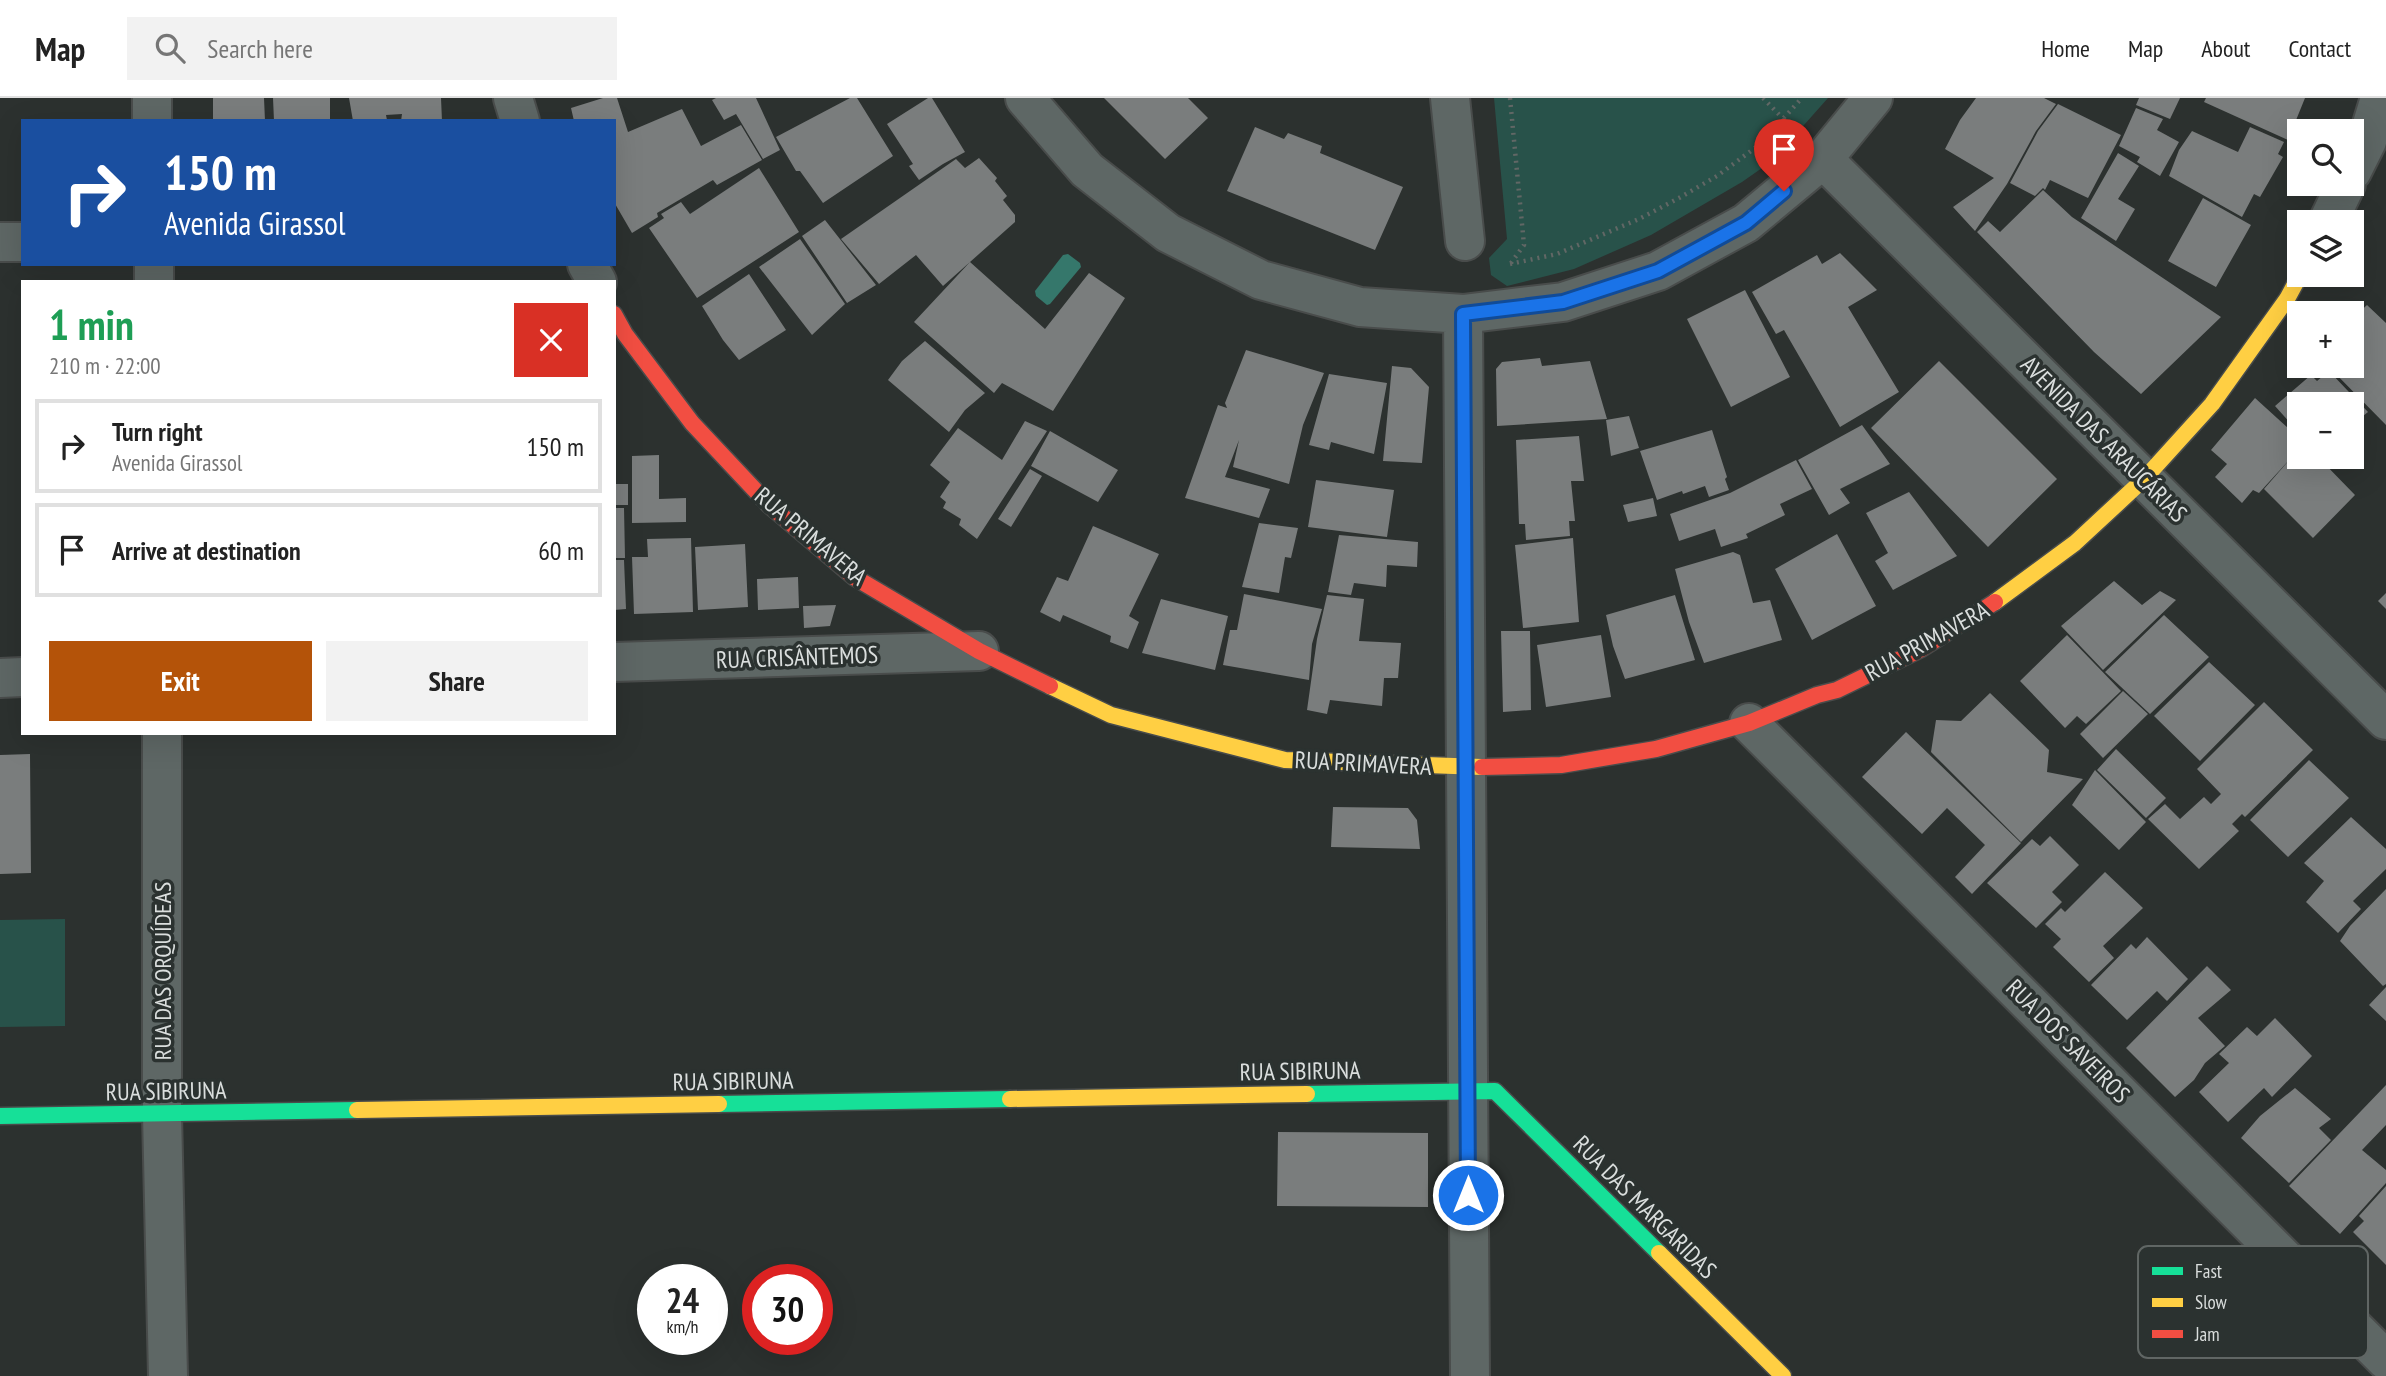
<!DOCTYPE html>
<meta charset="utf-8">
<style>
body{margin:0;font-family:"PT Sans Narrow",sans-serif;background:#f2f2f2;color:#222;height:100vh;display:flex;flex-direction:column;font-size:26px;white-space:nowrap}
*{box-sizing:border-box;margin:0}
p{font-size:23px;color:#767676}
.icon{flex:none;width:38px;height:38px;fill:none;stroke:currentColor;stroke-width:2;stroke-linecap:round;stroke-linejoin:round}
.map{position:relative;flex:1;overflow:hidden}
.side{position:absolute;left:21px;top:182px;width:595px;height:455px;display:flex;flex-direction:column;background:#fff;border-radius:0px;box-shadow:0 7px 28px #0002}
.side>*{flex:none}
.banner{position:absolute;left:21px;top:21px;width:595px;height:147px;border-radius:0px;box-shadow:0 7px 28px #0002;background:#1a4fa0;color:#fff;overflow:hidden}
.tools{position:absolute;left:2287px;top:21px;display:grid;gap:14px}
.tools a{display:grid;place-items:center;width:77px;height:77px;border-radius:0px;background:#fff;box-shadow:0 7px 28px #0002;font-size:35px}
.speed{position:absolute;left:637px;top:1166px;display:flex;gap:14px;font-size:35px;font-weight:700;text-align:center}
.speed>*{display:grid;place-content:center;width:91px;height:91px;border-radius:50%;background:#fff;box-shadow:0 7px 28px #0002;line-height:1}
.speed small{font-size:18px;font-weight:400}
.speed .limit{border:10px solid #d22;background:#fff;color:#111}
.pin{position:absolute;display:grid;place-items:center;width:60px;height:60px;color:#fff;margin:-72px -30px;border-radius:50% 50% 50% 0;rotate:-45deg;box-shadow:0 0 7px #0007}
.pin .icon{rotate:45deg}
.me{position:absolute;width:77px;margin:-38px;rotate:0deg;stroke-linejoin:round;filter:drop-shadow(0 0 5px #0008)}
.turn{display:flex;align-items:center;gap:24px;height:147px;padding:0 28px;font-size:32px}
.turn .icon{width:91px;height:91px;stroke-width:2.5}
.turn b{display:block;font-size:49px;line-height:60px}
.round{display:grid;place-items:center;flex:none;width:74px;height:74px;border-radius:0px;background:#f2f2f2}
.headline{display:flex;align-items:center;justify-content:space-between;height:119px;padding:0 28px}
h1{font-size:42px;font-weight:700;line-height:52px;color:#1e9e55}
.cta{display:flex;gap:14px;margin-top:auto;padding:14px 28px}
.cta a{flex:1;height:80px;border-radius:0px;background:#b45309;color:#fff;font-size:28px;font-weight:700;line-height:80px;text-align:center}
.cta a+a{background:#f2f2f2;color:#222}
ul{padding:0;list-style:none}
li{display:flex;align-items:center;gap:21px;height:94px;margin:0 14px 10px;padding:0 14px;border:4px solid #e0e0e0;border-radius:0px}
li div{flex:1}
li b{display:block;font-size:26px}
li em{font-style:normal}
header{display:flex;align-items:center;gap:42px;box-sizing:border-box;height:98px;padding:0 35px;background:#fff;border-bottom:2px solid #e0e0e0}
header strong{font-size:33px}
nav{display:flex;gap:38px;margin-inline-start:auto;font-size:24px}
.search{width:490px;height:63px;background:#f2f2f2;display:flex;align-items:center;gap:18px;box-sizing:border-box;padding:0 24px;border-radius:0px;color:#767676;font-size:26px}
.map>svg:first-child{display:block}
</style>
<header>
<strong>Map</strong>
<div class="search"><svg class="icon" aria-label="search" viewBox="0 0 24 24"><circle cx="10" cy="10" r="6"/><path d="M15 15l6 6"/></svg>Search here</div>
<nav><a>Home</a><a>Map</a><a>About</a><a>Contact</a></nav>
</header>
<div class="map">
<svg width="2386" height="1278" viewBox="0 0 2386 1278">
<rect width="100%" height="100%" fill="#2c312f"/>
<path fill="#28524a" d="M1494 0H1828L1772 63 1742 84 1651 137 1574 171 1507 188 1491 177 1489 160 1507 141Z
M65 821V928L0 929V822Z"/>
<path fill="#35776b" d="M1068 156 1080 165 1081 169 1050 206 1047 207 1036 198 1035 193 1063 157Z"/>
<path fill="#7a7d7d" d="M213 0H264L265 23H213Z
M273 0H330V23H274Z
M349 0H441L442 23H401L402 16 386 17 387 22 353 23Z
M603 0H617L628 34 682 11 701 48 741 27 762 62 717 87 713 82 657 115 658 119 632 135 614 104V23H574L571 10Z
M716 0H756L780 52 763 61 736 16 724 22 712 2Z
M850 0H857L893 58 823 105 800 73H796L776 39Z
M928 0H932L965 54 943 66 919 82 909 68 913 66 887 26Z
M1104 0H1188L1208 20 1165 61Z
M1976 0H2044L2056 6 2036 33 2007 86 1975 133 1953 109 1994 80 1945 51 1960 22Z
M2139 0H2180L2170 21 2136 7Z
M2206 0H2305L2288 42 2204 4Z
M2058 6 2121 37 2088 100 2050 82 2045 92 2043 90 2035 98 2010 85 2038 33Z
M2136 10 2163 21 2157 32 2179 44 2160 78 2137 64 2140 59 2119 48Z
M1255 29 1284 41 1288 35 1322 48 1320 55 1403 89 1375 152 1227 93Z
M2250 29 2284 44 2278 56 2283 59 2260 99 2254 96 2242 119 2169 78 2179 52 2192 33 2238 54Z
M2118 55 2139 68 2118 101 2135 111 2116 143 2081 120Z
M979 60 997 80 995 83 1007 98 1003 102 1015 117V124L943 188 916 157 879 186 841 141 956 61 965 70Z
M759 70 799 134 697 200 649 130 664 120 661 116 681 104 690 116Z
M2043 92 2072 119 2221 219 2141 296 2094 254 1977 134 1988 123 2000 134Z
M2203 100 2251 127 2216 189 2168 163Z
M825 122 876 187 847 205 802 138Z
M800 141 845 206 812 237 759 169Z
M1840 155 1877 192 1848 209 1899 294 1840 329 1784 232 1776 236 1752 194 1817 157 1822 166Z
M970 164 1045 231 1089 175 1125 200 1053 313 1002 285 994 295 914 224Z
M749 176 786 232 739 262 723 242 702 208Z
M1745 192 1790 279 1731 309 1687 221Z
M2367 207 2386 225V327L2328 268H2352V221Z
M925 243 985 295 965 312 949 334 888 282 902 263Z
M1246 252 1324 275 1303 327 1289 386 1233 369 1239 342 1225 379 1270 391 1259 420 1185 400 1218 307 1227 310 1225 305Z
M1540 260 1542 268 1590 263 1607 321 1497 328 1496 271 1502 264Z
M1939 263 2057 381 1988 449 1871 330Z
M1392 268 1411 270 1429 289 1422 365 1383 363Z
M2329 273 2368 314 2352 327V306H2300V336L2275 308 2311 277 2317 283Z
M1329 276 1387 285 1374 356 1331 344 1329 352 1309 347Z
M2255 300 2300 341V359H2318L2355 397 2313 440 2264 391 2291 360 2259 395 2253 392 2242 405 2215 379 2227 366 2211 352Z
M1629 318 1639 350 1611 358 1606 322Z
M1025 323 1047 333 977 441 959 427 961 421 943 410 946 404 940 399 950 384 930 367 958 330 1002 362Z
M1862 327 1890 366 1840 391 1850 405 1829 417 1798 362Z
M1712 332 1727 379 1725 381 1729 392 1709 399 1705 388 1683 396 1682 393 1657 402 1640 353Z
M1050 333 1118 372 1098 404 1031 368Z
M1579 338 1584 383H1571L1575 423H1569L1570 438 1526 442 1525 426H1519L1516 342Z
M659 357V401L686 400V424L632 425V358Z
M1796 362 1812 391 1780 406 1785 417 1746 436 1748 440 1721 449 1715 431 1679 443 1670 416 1730 395Z
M1030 371 1042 378 1011 429 998 421Z
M1316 382 1394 392 1387 439 1308 429Z
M614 386H628V407H614Z
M1909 394 1957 458 1893 492 1875 463 1888 455 1866 415Z
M1653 400 1657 418 1628 424 1623 407Z
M614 410H624L625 460H614Z
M1259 425 1298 430 1291 460 1285 459 1279 495 1242 489Z
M1093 428 1159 456 1129 518 1139 524 1128 551 1110 544 1111 538 1063 517 1060 524 1040 514 1057 479 1068 483Z
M1837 436 1876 508 1812 542 1775 471Z
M1339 437 1418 444 1417 469 1387 467 1386 489 1354 485 1351 497 1328 494Z
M691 440 693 514 634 516 632 459H648L647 441Z
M1573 440 1579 524 1523 530 1515 447Z
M745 446 748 509 698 512 695 449Z
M1733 454 1740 457 1753 505 1770 502 1782 542 1704 565 1689 524 1675 471Z
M614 462H624L626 511 614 512Z
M798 479 799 510 758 512 757 481Z
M2114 483 2142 507 2160 493 2176 502 2103 572 2061 528Z
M2386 495V511L2378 503Z
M1244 496 1322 511 1312 546 1309 582 1223 567 1230 532H1237Z
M1327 497 1364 501 1359 543 1401 545 1398 580H1384L1382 608 1330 602 1327 616 1307 612 1317 541Z
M1675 497 1695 562 1625 581 1613 548 1606 517Z
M1161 501 1228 518 1215 572 1142 555Z
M836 507 830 528 804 530 803 508Z
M2164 517 2209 559 2150 616 2105 574Z
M1501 533H1530L1531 612 1503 614Z
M1601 537 1611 599 1546 609 1537 547Z
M2067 537 2121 593 2086 626 2077 618 2065 630 2020 583Z
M2209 564 2255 607 2200 663 2154 618Z
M2123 593 2148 616 2103 660 2080 636Z
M1990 595 2049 652 2047 674 2083 681 2021 744 1931 654 1936 622 1961 623Z
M2264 604 2313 652 2245 719 2242 716 2232 726 2239 733 2199 771 2148 721 2165 706 2180 721 2204 699 2211 706 2221 696 2197 671Z
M1906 634 2021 745 1972 796 1955 779 1985 747 1947 710 1922 736 1862 679Z
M2116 651 2166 700 2146 720 2097 672Z
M30 656 31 775 0 776V657Z
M2309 662 2349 700 2288 759 2250 722Z
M2095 672 2146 724 2119 752 2072 707Z
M1333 709 1408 710 1417 722 1420 751 1331 749Z
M2351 719 2386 751V771L2353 803 2361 811 2338 835 2306 804 2324 783 2304 765Z
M2050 738 2079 767 2052 794 2062 804 2036 830 1987 785 2032 741 2040 748Z
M2105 774 2143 810 2103 848 2114 860 2089 884 2053 849 2061 841 2045 826 2061 810 2065 814Z
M2386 791V886L2383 888 2340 843 2350 828Z
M2147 839 2188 881 2167 903 2157 893 2127 922 2091 887 2131 846 2136 851Z
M2207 868 2231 892 2198 920 2225 948 2205 965 2194 982 2175 999 2126 950Z
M2386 889V923L2369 907Z
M2275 920 2312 958 2272 999 2264 990 2228 1024 2199 994 2229 965 2219 956 2247 929 2257 938Z
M2386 987V1027L2362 1052 2386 1072V1085L2340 1136 2289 1088Z
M2295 990 2331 1021 2319 1030 2331 1042 2289 1085 2241 1040 2260 1018Z
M1278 1034 1428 1035V1109L1277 1108Z
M2386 1088V1167L2353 1134 2364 1123 2359 1118Z"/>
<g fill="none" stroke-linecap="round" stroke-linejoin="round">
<g stroke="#494c4b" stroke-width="42">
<path id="street" d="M152 0V23
M513 0 520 23
M1025 0 1087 72 1168 135 1261 182 1360 209 1463 216 1563 204 1658 173 1746 125 1823 61 1873 0
M1450 0 1465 143
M1823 61 2386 622
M2352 73 2367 43 2380 0
M2328 124 2346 86
M0 144H23
M154 166V184
M587 166 597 184
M1463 216 1470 1278
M614 564 979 553
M0 580 23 579
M1749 625 2386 1262
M162 635V1016L168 1278"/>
</g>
<g stroke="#494c4b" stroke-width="19">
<path id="fast" d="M1307 996 1495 993 1659 1155
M719 1006 1010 1001
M0 1018 357 1012"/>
</g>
<g stroke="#494c4b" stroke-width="19">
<path id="slow" d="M1995 504 2075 445 2144 381 2212 306 2287 201 2300 177
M1050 588 1111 617 1285 662 1482 669
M1010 1001 1307 996
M357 1012 719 1006
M1659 1155 1783 1278"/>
</g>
<g stroke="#494c4b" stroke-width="19">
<path id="jam" d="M614 216 625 236 692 325 769 407 854 479 979 553 1050 588
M1482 669 1561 667 1656 651 1749 625 1817 597 1837 592 1921 551 1995 504"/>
</g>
<path stroke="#616765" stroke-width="4.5" stroke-dasharray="2 5" stroke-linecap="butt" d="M1510 0 1524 147 1511 165
M1763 0 1796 34
M1510 166 1557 156 1639 121 1679 100 1717 78 1759 47 1802 0"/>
<use href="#street" stroke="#5e6765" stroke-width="38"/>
<use href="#fast" stroke="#16e098" stroke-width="16"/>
<use href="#slow" stroke="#ffcf43" stroke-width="16"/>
<use href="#jam" stroke="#f24e42" stroke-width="16"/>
</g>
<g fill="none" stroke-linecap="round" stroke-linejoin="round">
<g stroke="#114b97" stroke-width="18">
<path id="route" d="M1468 1097 1463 216 1563 204 1658 173 1746 125 1784 93"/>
</g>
<use href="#route" stroke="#1a73e8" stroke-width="12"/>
</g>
<g text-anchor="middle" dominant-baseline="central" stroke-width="7" stroke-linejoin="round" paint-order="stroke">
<g font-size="24" fill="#dadedd" stroke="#2b3230">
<text transform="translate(2104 341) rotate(45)">AVENIDA DAS ARAUCÁRIAS</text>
<text transform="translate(811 438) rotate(40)">RUA PRIMAVERA</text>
<text transform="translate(1927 543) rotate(-29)">RUA PRIMAVERA</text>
<text transform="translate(797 559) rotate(-2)">RUA CRISÂNTEMOS</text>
<text transform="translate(1363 665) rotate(3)">RUA PRIMAVERA</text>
<text transform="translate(162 873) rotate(-90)">RUA DAS ORQUÍDEAS</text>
<text transform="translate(2068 943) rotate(45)">RUA DOS SAVEIROS</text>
<text transform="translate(1300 973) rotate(-1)">RUA SIBIRUNA</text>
<text transform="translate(733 983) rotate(-1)">RUA SIBIRUNA</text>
<text transform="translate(166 993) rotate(-1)">RUA SIBIRUNA</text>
<text transform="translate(1645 1109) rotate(45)">RUA DAS MARGARIDAS</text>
</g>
</g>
<rect x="2138" y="1148" width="230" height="112" rx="10" fill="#2b3230" stroke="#606664" stroke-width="2"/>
<rect x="2152" y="1169" width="31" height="8" fill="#16e098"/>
<rect x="2152" y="1200" width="31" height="9" fill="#ffcf43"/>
<rect x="2152" y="1232" width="31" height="8" fill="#f24e42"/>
<g font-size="19" fill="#dadedd">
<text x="2195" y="1180">Fast</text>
<text x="2195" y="1211">Slow</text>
<text x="2195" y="1243">Jam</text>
</g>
</svg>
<div class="tools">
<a><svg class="icon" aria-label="search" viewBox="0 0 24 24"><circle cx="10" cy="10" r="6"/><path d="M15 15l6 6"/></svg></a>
<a><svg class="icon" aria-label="layers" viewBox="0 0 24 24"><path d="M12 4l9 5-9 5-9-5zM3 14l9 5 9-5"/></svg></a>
<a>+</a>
<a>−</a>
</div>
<div class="speed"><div>24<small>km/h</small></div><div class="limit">30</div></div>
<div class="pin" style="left:1784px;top:93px;background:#d93025"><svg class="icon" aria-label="arrive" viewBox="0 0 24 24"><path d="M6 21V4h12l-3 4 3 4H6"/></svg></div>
<svg class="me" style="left:1468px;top:1097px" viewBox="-20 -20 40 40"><circle r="17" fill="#1a73e8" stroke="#fff" stroke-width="3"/><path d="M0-11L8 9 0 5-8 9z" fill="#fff"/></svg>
<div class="banner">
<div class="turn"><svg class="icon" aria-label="right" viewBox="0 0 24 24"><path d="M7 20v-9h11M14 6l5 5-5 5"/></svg><div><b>150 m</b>Avenida Girassol</div></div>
</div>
<section class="side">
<div class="headline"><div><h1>1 min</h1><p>210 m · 22:00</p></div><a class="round" style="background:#d93025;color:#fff"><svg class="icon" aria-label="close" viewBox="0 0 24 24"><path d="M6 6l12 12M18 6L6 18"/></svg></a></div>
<ul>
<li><svg class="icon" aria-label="right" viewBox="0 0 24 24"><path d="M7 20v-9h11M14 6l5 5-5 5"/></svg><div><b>Turn right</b><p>Avenida Girassol</p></div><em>150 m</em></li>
<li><svg class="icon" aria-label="arrive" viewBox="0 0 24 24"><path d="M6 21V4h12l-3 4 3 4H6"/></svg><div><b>Arrive at destination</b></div><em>60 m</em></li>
</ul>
<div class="cta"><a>Exit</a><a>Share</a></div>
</section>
</div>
